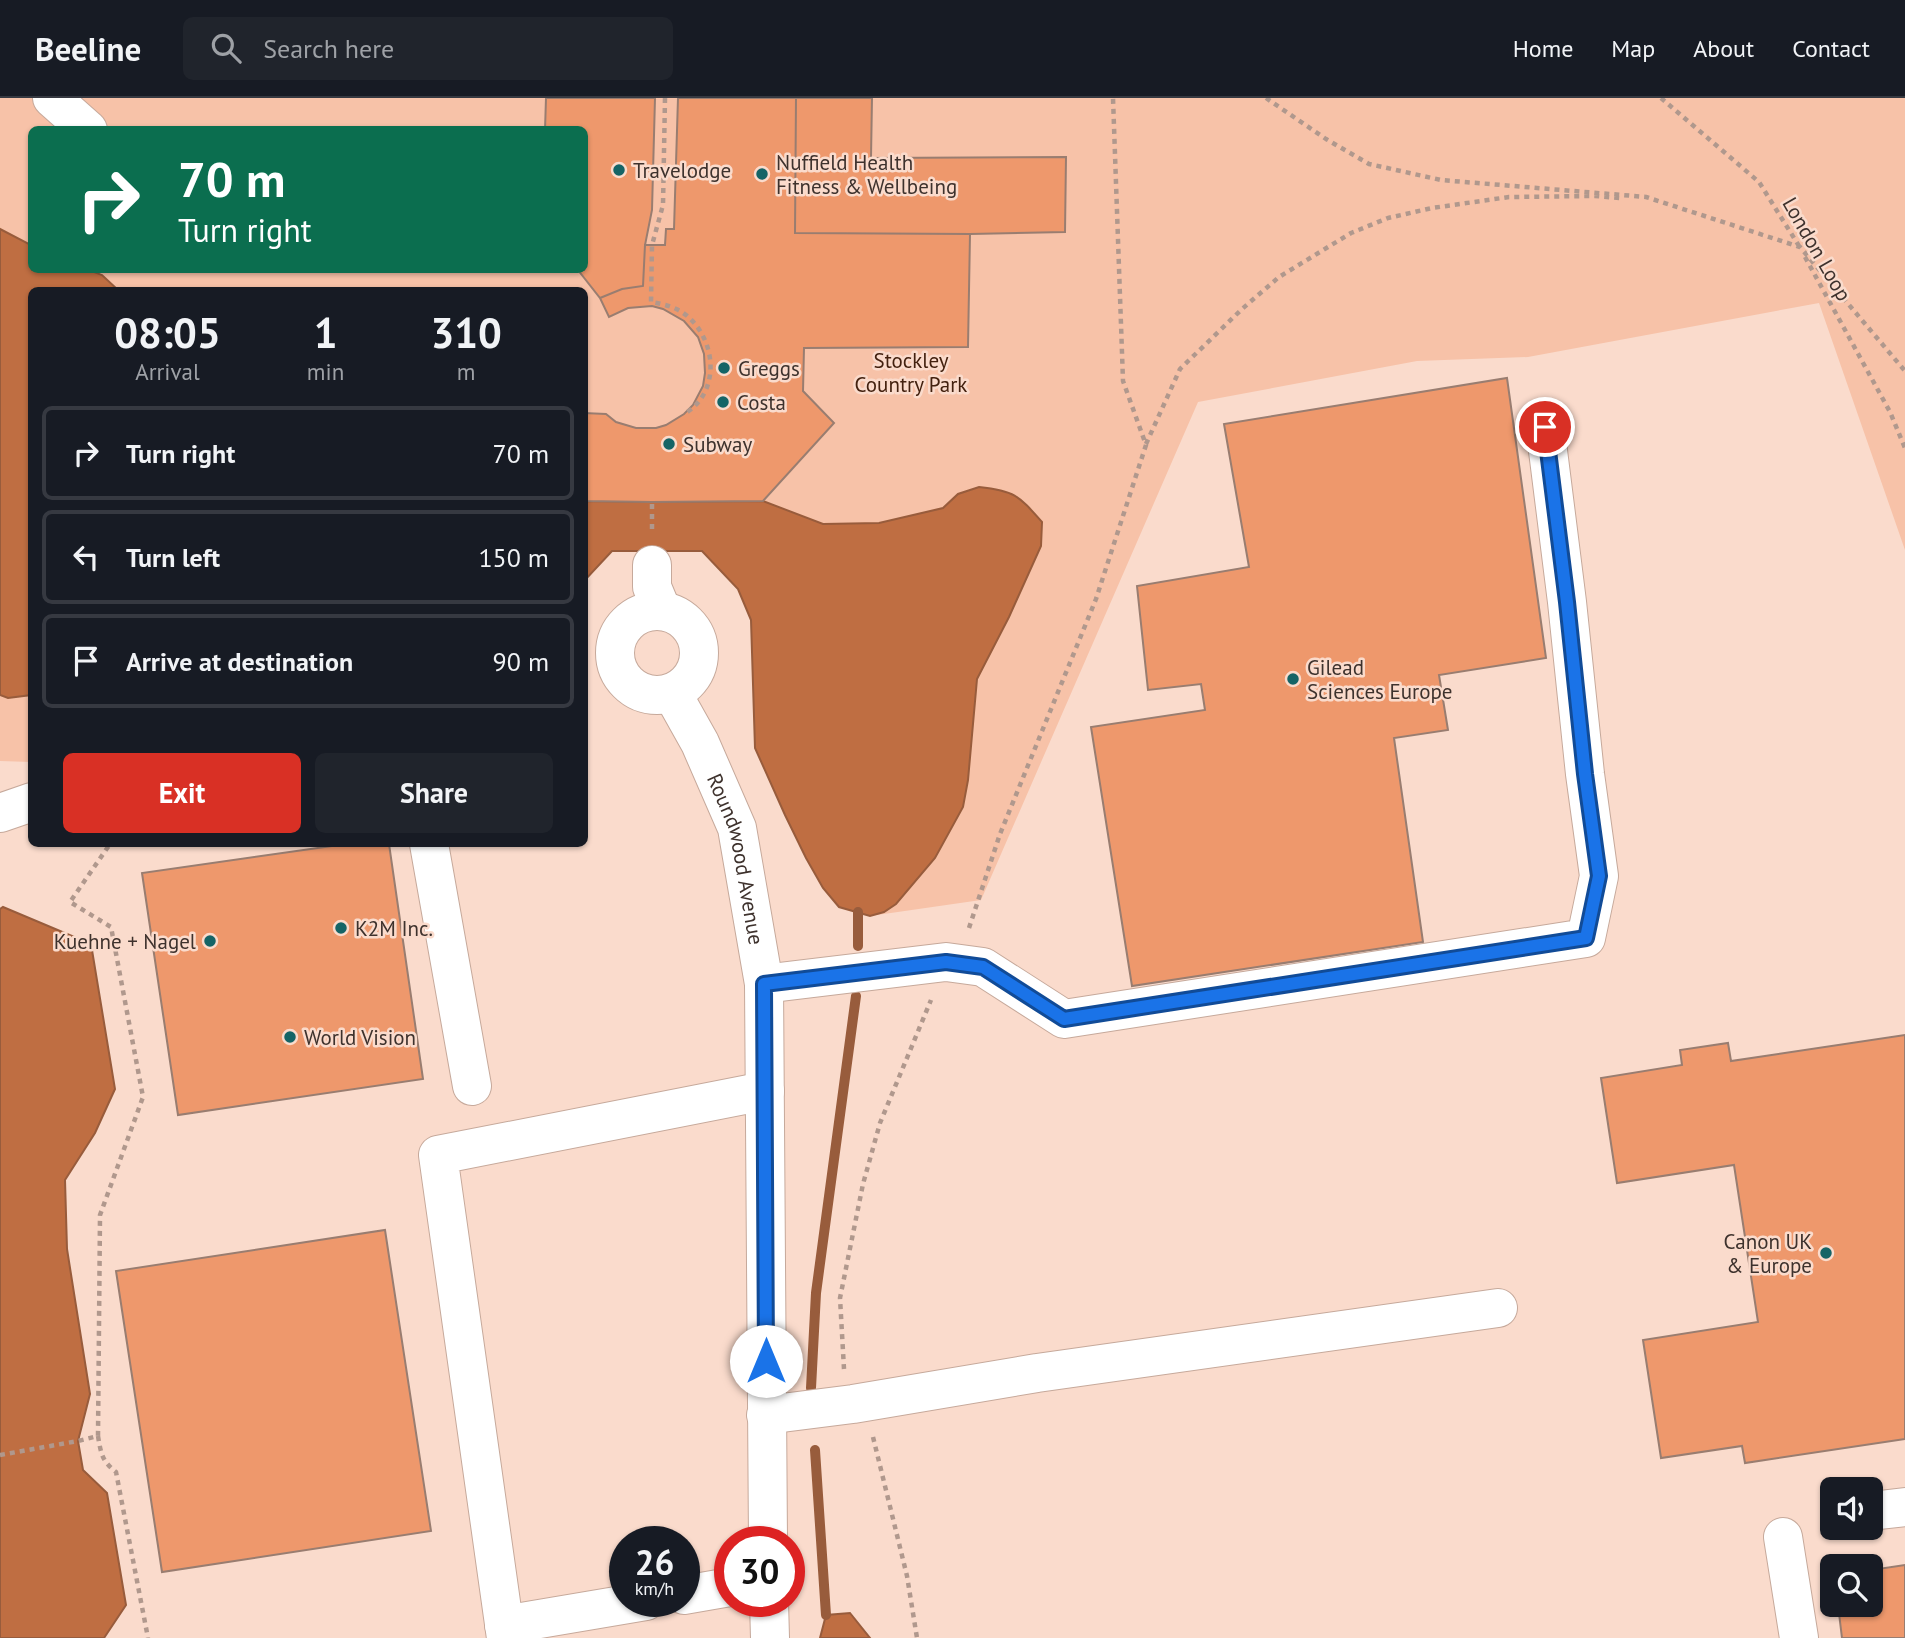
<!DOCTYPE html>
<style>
body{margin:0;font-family:"PT Sans",sans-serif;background:#20242c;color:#f1f3f6;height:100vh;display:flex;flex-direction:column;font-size:26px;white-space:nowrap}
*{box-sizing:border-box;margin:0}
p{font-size:23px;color:#9ea1a6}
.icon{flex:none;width:38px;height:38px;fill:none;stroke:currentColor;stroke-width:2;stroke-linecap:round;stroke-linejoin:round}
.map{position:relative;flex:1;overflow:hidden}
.details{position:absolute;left:28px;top:189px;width:560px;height:560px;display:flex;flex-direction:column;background:#171b24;border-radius:10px;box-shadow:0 2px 5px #0004}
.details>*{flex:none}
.top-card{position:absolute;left:28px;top:28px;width:560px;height:147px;border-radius:10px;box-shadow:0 2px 5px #0004;background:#0b6e4f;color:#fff;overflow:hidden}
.fabs{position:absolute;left:1820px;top:1379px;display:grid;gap:14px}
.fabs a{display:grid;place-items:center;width:63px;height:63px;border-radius:10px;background:#171b24;box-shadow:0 2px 5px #0004;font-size:35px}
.speed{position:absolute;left:609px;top:1428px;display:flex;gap:14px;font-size:35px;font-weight:700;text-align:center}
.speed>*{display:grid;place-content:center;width:91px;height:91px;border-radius:50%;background:#171b24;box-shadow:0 2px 5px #0004;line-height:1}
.speed small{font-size:18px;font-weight:400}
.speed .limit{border:10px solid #d22;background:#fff;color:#111}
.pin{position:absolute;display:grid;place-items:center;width:60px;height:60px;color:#fff;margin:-30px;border:4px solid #fff;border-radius:50%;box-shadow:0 2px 7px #0007}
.me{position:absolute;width:77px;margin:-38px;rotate:0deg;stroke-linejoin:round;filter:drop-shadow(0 0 5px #0008)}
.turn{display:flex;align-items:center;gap:24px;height:147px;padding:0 35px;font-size:32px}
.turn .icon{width:91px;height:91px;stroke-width:2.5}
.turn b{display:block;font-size:49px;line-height:60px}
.eta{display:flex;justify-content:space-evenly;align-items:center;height:119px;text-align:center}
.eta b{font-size:42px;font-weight:800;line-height:49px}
.primary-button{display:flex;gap:14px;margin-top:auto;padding:14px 35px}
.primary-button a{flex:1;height:80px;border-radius:10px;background:#d93025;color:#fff;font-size:28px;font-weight:800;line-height:80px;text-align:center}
.primary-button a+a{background:#20242c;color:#f1f3f6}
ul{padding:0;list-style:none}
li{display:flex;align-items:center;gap:21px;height:94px;margin:0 14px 10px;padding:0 21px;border:4px solid #363941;border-radius:10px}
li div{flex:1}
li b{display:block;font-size:26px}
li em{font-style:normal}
header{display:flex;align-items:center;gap:42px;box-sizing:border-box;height:98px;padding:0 35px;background:#171b24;border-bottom:2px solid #363941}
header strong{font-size:33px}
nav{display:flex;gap:38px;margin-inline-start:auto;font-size:24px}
.search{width:490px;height:63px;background:#20242c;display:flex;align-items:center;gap:18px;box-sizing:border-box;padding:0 24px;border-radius:10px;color:#9ea1a6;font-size:26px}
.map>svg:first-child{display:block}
</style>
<header>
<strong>Beeline</strong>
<div class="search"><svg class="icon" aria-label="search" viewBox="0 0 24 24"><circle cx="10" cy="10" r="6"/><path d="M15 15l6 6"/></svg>Search here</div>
<nav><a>Home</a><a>Map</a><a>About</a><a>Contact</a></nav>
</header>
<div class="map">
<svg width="1905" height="1540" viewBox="0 0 1905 1540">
<rect width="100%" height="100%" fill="#fadbcc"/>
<path fill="#f7c2a8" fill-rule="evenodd" d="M0 0H1905V452L1819 205 1528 259 1417 263 1198 304 981 802 870 818 839 809 823 790 806 760 755 650 751 522 738 491 702 453H612L585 482 584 192H32L31 664 0 663ZM32 32H584V172H32Z"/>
<path fill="#bf6e42" stroke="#985c3c" stroke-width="2" d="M0 131 31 147 32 172H89L102 177 118 192H32L31 597 8 600 0 597Z
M979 389C1015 393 1018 397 1042 424L1041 448 1009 519 977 581 968 682 963 709 935 760 896 806 884 814 870 818 839 809 823 790 806 760 785 717 755 650 751 522 738 491 702 453H612L585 482V403L652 404 763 403 823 426 879 425 943 410 958 396Z
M3 809 91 846 115 991 95 1035 65 1082 67 1151 90 1296 78 1343 83 1372 107 1395 126 1507 104 1540H0V811Z
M850 1515 870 1540H820L826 1517Z"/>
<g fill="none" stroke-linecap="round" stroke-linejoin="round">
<path stroke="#985c3c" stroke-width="10" d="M858 848V814
M811 1290 816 1195 856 898
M815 1352 826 1517"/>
</g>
<path fill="#ee986c" stroke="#997d70" stroke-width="2" d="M546 0H655L652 112 645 147 643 188 622 191 600 200 578 172H584V32H545Z
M678 0H796L795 135 970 136 968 249 804 250 803 293 834 325 763 403 652 404 584 403V315L606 316 616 324 636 330H656L666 327 684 316 693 307 703 288 705 275 704 256 698 239 684 223 663 211 652 208 628 210 609 219 600 200 622 191 643 188 645 147H665L666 131H674Z
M796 0H872L871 60 1066 59 1065 134 970 136 795 135Z
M1507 280 1546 560 1439 577 1448 632 1394 640 1423 844 1132 888 1091 629 1205 612 1201 586 1148 592 1137 488 1249 469 1224 326Z
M346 746H389L423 981 178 1017 142 775Z
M1905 937V1341L1745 1365 1742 1348 1661 1360 1643 1242 1758 1224 1734 1067 1617 1085 1601 980 1682 967 1680 952 1728 945 1731 963Z
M385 1132 431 1433 162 1474 116 1173Z
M1905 1467V1540H1842L1838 1507H1871V1472Z"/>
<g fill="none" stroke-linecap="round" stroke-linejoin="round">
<g stroke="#c6a99b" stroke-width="40">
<g id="minor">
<path d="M52 0 88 32"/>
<path d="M652 467V489L662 513"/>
<circle cx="657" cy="555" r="42"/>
<path id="s1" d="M672 595 700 645 737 730 764 886 768 1444"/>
<path d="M0 715 32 704"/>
<path d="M429 746 472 988"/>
<path d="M764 886 946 864 983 869 1064 921 1586 840 1599 778 1585 676 1567 504 1545 329"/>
<path d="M766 1317 853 1306 1037 1275 1498 1210"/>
<path d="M1871 1413 1905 1409"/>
<path d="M1783 1439 1799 1540"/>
<path d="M684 1497 730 1489"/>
<path d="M769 1503 770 1540"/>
<path d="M504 1527 646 1503"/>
<path d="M506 1540 438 1057 765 993"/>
</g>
</g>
<path stroke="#b0988d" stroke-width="4.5" stroke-dasharray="5 5" stroke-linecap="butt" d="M665 0 663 107 652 147 651 204C663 206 676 209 686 217 717 242 721 295 684 316
M1266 0 1326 41 1369 66 1441 82 1646 99 1800 149 1905 273
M1661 0 1759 84 1799 148
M1805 159 1890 314 1905 350
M1146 346 1180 271 1242 211 1279 179 1351 135 1388 120 1432 110 1509 99 1595 98 1620 100
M652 431V404
M969 830 1000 736 1096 501 1146 347 1123 283 1113 0
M844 1271 840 1200 863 1086 880 1025 931 902
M98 1338C101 1356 102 1363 116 1374L148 1540
M873 1339 907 1478 917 1540
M0 1357 78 1343 98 1338 100 1117 143 999 111 829 70 804 110 746"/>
<use href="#minor" stroke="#fff" stroke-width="38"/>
</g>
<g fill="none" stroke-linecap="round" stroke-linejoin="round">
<g stroke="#114b97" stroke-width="18">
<path id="route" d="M766 1263 764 886 946 864 983 869 1064 921 1586 840 1599 778 1585 676 1567 504 1545 329"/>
</g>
<use href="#route" stroke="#1a73e8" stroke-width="12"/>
</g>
<g fill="#156466" stroke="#fadbcc" stroke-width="2.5">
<circle cx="619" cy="72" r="7"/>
<circle cx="762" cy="76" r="7"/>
<circle cx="724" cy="270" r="7"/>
<circle cx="723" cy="304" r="7"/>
<circle cx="669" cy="346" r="7"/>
<circle cx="1293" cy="581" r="7"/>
<circle cx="341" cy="830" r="7"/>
<circle cx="210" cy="843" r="7"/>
<circle cx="290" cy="939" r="7"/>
<circle cx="1826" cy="1155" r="7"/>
</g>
<g text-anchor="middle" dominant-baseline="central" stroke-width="5" stroke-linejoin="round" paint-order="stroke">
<g font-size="21" fill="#3e322d" stroke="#fadbcc" text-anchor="start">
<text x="776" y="64">Nuffield Health<tspan x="776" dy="24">Fitness &amp; Wellbeing</tspan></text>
<text x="633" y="72">Travelodge</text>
<text x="738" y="270">Greggs</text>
<text x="737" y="304">Costa</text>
<text x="683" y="346">Subway</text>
<text x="1307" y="569">Gilead<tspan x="1307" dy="24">Sciences Europe</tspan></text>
<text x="355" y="830">K2M Inc.</text>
<text x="196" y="843" text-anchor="end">Kuehne + Nagel</text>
<text x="304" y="939">World Vision</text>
<text x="1812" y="1143" text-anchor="end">Canon UK<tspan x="1812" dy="24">&amp; Europe</tspan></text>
</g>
<g font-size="21" fill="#3e322d" stroke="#fadbcc">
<text transform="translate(1817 151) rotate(60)">London Loop</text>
<text stroke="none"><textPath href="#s1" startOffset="180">Roundwood Avenue</textPath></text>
</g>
<g font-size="21" fill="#43210f" stroke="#fadbcc">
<text x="911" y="262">Stockley<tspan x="911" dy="24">Country Park</tspan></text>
</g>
</g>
</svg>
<div class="fabs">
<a><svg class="icon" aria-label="sound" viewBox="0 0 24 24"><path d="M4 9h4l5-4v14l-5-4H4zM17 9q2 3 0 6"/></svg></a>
<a><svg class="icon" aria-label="search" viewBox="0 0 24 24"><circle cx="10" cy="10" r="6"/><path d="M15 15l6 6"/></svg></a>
</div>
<div class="speed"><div>26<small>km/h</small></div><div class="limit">30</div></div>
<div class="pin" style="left:1545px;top:329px;background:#d93025"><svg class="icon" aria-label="arrive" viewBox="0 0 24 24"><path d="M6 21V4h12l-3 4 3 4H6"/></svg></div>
<svg class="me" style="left:766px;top:1263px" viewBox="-20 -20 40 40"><circle r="19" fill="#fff"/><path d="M0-13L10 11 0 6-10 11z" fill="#1a73e8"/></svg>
<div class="top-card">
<div class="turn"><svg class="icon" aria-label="right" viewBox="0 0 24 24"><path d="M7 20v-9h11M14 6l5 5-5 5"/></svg><div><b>70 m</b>Turn right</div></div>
</div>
<section class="details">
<div class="eta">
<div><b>08:05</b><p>Arrival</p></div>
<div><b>1</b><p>min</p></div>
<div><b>310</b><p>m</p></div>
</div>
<ul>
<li><svg class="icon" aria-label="right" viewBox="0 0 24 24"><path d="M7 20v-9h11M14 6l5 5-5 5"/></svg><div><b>Turn right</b></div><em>70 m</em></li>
<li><svg class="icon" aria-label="left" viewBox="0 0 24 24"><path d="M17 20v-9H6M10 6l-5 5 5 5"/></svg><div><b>Turn left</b></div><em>150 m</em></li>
<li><svg class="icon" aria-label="arrive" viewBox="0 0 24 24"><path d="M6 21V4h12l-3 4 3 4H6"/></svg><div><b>Arrive at destination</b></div><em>90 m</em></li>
</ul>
<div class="primary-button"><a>Exit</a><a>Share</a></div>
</section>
</div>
